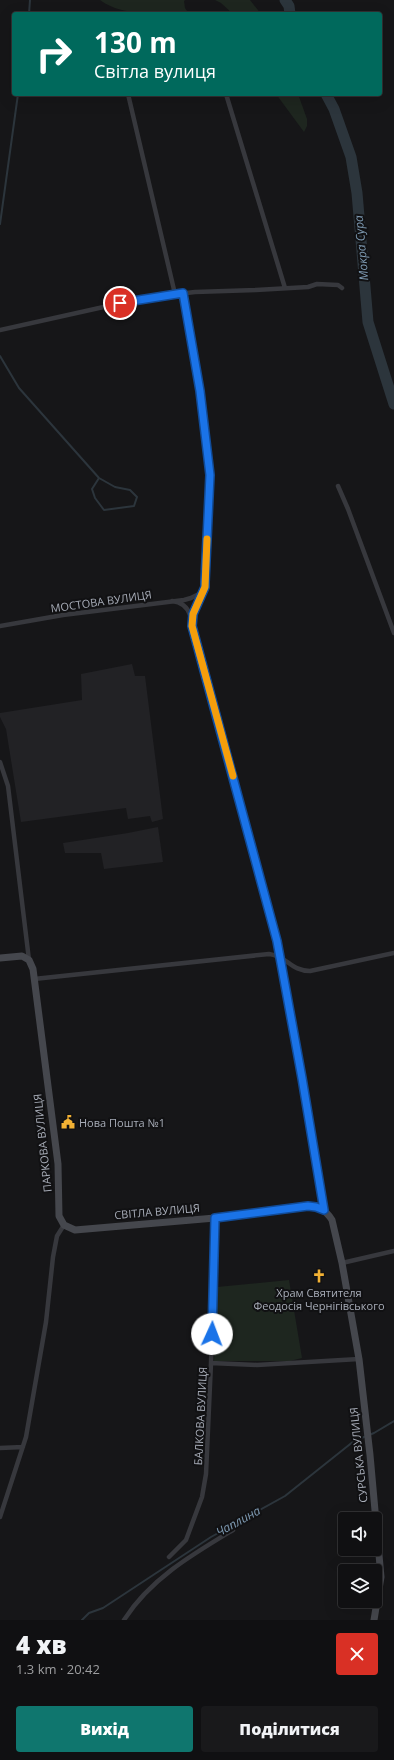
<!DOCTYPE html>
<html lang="uk">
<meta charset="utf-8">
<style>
body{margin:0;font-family:"Open Sans",sans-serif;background:#19191b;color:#f1f3f6;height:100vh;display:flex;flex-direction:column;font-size:15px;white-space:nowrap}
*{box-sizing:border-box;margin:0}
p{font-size:13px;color:#9c9d9f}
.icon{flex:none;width:22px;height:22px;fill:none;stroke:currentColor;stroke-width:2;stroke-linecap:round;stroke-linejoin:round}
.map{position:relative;height:1620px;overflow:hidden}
.panel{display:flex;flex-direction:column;background:#101012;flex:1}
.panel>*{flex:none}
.hud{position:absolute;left:12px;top:12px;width:370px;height:84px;border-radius:4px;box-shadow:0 4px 16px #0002,0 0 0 1px #303032;background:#00695c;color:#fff;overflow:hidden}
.buttons{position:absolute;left:338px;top:1512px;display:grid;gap:8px}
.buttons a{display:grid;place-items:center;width:44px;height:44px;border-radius:4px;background:#101012;box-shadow:0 4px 16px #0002,0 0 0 1px #303032;font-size:20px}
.pin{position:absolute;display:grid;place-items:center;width:34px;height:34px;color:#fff;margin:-17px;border:2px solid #fff;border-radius:50%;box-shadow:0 1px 4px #0007}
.me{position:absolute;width:44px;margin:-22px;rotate:2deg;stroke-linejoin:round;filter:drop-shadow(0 0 3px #0008)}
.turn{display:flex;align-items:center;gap:14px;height:84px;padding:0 16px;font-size:18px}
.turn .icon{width:52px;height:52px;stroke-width:2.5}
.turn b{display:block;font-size:28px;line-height:34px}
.round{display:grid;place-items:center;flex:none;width:42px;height:42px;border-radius:4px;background:#19191b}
.head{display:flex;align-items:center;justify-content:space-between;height:68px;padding:0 16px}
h1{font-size:24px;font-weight:800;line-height:30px}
.primary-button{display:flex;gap:8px;margin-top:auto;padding:8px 16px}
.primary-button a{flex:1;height:46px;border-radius:4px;background:#0f766e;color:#fff;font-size:16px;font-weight:800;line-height:46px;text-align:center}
.primary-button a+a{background:#19191b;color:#f1f3f6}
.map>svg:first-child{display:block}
</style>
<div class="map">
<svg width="394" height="1620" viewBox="0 0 394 1620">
<rect width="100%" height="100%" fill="#161618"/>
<path fill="#222225" d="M132 664 135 676H145L163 819 152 822 150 816 128 819 126 808 21 822 6 729 0 717V713L82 700 81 674Z
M158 827 163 862 104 869 101 853H65L63 843 128 833Z"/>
<path fill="#1e261f" d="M100 0H185L184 1 185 8 189 14H173L171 11C145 12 122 16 100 0Z
M215 0H250L261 14H233L221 3Z
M276 94H298L307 119V126L304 132Z
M289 1280 302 1358 290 1361H214L217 1287Z"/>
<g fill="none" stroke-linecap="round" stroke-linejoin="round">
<path stroke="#2c353c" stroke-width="2" d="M29 14 30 0
M0 224 18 94
M0 356 19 388 99 478 115 487 130 490 137 497 134 506 104 510 95 498 92 489 99 478
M82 1620 89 1613 103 1608 211 1537 285 1496 354 1441 374 1433 394 1421"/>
<path stroke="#2c353c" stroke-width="11" d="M285 0 289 6 290 14
M326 94 334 109 351 157 357 193 368 322 394 404"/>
<path stroke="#37383d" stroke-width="4.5" d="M128 94 175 294
M226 94 285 288
M183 293 200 391 210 475 205 582C203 596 193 606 193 621
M0 330 144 298 195 292 256 290 308 287 317 284 338 285 342 288
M338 486 348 509 394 633
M172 601C181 602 187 606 190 615L277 941 302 1078 324 1210
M0 626 63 615 184 600 191 598 201 593
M0 762 8 786 29 960
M34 979 269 954C287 956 291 971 310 971L394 953
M342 1263 394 1251
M211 1363 257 1365 359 1359
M0 1448 23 1447
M0 1517 26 1437 46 1322 53 1257 57 1236 64 1225
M169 1557 186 1540 202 1497 206 1474 211 1363 215 1218
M124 1620C150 1579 193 1554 233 1530"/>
<path stroke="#45474d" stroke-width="7" d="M0 958 22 956 29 960 33 969 58 1164 59 1216 64 1225 75 1230 215 1218 308 1206C319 1207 326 1210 332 1220L342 1263 359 1359 370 1455 381 1577 374 1620"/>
</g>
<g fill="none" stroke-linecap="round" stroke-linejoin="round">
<g stroke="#114b97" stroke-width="10">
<path id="route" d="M120 303 183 293 200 391 210 475 205 582V587L193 614 192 626 277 941 302 1078 324 1210 316 1207 308 1206 215 1218 212 1334"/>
</g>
<use href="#route" stroke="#1a73e8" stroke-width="7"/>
<path stroke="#f59e0b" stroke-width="7" d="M207 539 205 587 193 614 192 626 233 776"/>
</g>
<defs>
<g id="civic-bare" transform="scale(1.08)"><path d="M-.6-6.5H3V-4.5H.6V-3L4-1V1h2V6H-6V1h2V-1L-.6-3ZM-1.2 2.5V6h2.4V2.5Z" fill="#f2b134" stroke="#111113" stroke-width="2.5" paint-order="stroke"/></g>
<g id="church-bare" transform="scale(1.08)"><path d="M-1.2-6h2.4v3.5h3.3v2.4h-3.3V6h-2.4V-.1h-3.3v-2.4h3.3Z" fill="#f2b134" stroke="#111113" stroke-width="2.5" paint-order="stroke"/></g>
</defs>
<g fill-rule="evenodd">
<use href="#civic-bare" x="68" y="1122"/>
<use href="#church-bare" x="319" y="1276"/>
</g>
<g text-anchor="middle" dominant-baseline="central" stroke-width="4" stroke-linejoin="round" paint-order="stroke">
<g font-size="11" fill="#a8adb8" stroke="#111113">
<text transform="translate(101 601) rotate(-8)">МОСТОВА ВУЛИЦЯ</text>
<text transform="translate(42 1143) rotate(-96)">ПАРКОВА ВУЛИЦЯ</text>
<text transform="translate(157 1211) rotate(-5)">СВІТЛА ВУЛИЦЯ</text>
<text transform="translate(200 1416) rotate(-87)">БАЛКОВА ВУЛИЦЯ</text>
<text transform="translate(358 1455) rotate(-96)">СУРСЬКА ВУЛИЦЯ</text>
</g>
<g font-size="11" fill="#a8adb8" stroke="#111113" text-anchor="start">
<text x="79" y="1122">Нова Пошта №1</text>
<text x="319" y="1292" text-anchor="middle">Храм Святителя<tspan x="319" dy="13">Феодосія Чернігівського</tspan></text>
</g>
<g font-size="12" font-style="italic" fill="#7f9bb3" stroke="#111113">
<text transform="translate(361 248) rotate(-95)">Мокра Сура</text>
<text transform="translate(238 1521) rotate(-29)">Чаплина</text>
</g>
</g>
</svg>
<div class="buttons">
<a><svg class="icon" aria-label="sound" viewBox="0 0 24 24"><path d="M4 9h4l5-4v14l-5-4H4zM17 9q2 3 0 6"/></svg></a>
<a><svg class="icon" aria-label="layers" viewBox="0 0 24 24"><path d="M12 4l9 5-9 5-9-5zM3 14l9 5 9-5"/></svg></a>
</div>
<div class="pin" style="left:120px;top:303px;background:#d93025"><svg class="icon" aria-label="arrive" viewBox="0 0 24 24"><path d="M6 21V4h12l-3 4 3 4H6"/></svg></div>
<svg class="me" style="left:212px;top:1334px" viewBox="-20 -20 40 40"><circle r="19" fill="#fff"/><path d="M0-13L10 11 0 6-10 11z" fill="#1a73e8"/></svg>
<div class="hud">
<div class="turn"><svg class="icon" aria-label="right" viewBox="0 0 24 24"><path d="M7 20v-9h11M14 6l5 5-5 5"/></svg><div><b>130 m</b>Світла вулиця</div></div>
</div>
</div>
<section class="panel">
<div class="head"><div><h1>4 хв</h1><p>1.3 km · 20:42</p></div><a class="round" style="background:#d93025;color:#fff"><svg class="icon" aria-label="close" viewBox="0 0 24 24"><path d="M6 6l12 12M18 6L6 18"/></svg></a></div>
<div class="primary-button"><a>Вихід</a><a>Поділитися</a></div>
</section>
